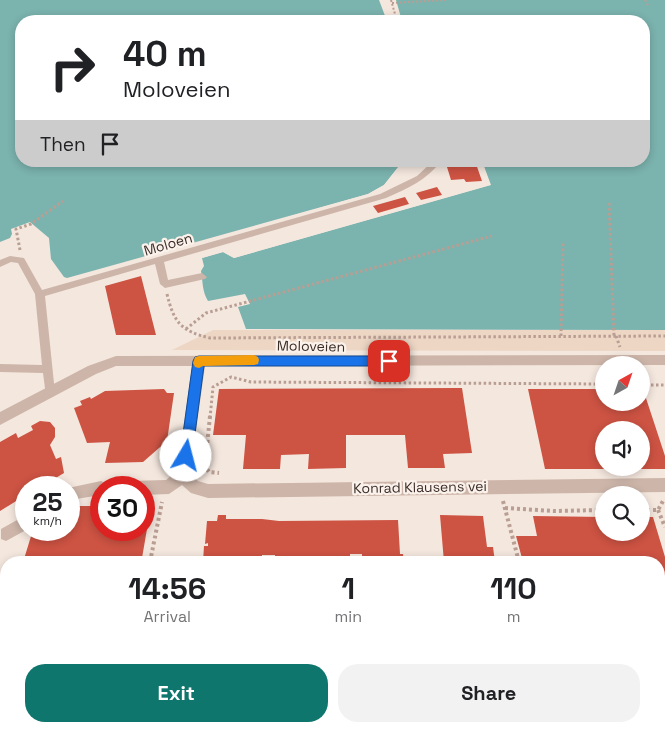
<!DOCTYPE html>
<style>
body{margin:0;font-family:"Space Grotesk",sans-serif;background:#f2f2f2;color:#202124;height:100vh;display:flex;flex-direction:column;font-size:19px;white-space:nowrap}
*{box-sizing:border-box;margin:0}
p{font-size:16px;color:#757577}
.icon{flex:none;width:28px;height:28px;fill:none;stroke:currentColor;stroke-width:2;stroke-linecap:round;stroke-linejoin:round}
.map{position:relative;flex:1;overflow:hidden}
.side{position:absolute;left:0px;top:556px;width:665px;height:176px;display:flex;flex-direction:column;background:#fff;border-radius:20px 20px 0 0;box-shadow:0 2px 8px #0003}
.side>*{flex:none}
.guide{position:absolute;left:15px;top:15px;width:635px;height:152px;border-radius:20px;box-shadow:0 2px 8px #0003;background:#fff;color:#202124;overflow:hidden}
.needle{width:32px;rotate:40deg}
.buttons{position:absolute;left:595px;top:356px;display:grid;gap:10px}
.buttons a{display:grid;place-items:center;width:55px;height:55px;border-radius:50%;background:#fff;box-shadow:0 2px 8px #0003;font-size:25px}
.speed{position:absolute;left:15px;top:476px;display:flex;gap:10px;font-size:25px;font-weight:700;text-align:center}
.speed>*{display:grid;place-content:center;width:65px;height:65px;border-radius:50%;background:#fff;box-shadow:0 2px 8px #0003;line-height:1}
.speed small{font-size:12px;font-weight:400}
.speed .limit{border:8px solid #d22;background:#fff;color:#111}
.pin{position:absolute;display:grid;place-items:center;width:42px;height:42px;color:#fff;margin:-21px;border-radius:10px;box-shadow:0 2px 8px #0006}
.me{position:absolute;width:55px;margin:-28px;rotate:8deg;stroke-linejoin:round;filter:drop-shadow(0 0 4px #0008)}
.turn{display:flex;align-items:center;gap:18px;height:105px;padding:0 25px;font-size:22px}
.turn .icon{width:65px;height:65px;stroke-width:2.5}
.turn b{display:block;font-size:35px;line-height:42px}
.then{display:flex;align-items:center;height:48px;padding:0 25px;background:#0003;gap:10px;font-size:19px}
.eta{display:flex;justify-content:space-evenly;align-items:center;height:85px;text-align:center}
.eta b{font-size:30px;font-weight:700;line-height:35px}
.cta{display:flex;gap:10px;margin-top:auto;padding:10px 25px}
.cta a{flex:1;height:58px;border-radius:20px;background:#0f766e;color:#fff;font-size:20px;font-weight:700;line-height:58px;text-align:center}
.cta a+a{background:#f2f2f2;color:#202124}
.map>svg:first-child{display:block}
</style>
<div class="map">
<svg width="665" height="732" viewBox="0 0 665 732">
<rect width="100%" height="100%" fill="#f4e7de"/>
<path fill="#edd6c4" d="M213 330H665V351L172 350Z"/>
<path fill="#7bb3ae" d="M0 0H379L387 21H21V161H403L384 185 368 194 67 278 64 277 51 259 49 238 30 222 11 229 12 234 10 238 0 242Z
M396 0H665V330L246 329 238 307 250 304 245 294 208 301C202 291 203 282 201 271L204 266 202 258 223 252 234 258 490 185 482 161H644V21H402Z"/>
<path fill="#f4e7de" d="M403 161H406L386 186 369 196 195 246 194 244 368 194 384 185Z
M480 161H482L491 185 234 258 223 252 202 258 200 255 224 249 234 255 487 183Z"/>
<path fill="#cd5343" d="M452 161H475L482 181 466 182 464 179 451 180 447 167 453 166Z
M437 187 442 195 421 200 416 193Z
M405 197 409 204 378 213 373 206Z
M141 276 156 335H116L105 286Z
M642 386 665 456V469H641V430H604V469H545L528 389H604V402H641Z
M462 388 472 453 443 454 445 468H408L405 435H346V468L308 469 309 454 281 455 280 469H243L246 435H213L219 389Z
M164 389 167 393H174L167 441 143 462 105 463 110 442 87 443 74 408 82 405 80 401 90 397 91 399 105 391Z
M40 421 50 422 55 428V437L50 445 56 459 61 457 64 473 39 488H26V495L0 511V442L16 433 18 438 33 430 31 426Z
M79 506H101V530H144V506H151L142 558 44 559 43 562H33V559H24L32 533H50L51 530H69V514H77Z
M218 515H226V519H262L279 521 398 520 400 554H403L404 562H362V554H350V562H275V555H262L261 562H203L204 546H208V543L205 544 207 521H217Z
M440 515 483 516 487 547H493L495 562H444Z
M533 516 604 517V532H641V517H653L665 557V727L653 728V726H659V562H523L516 536H537Z
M5 621H6V680H0V624L3 625Z"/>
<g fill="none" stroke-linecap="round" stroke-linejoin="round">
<path stroke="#b99e93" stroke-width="2" stroke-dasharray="2 2" stroke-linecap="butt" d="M391 0 397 21
M645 0 649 7
M392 3 445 0"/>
<path stroke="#b99e93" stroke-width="3" stroke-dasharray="2.5 2.5" stroke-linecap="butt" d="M609 203 614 336
M20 250 16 229 31 224 63 201
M167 294C174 323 181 331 210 338L665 336
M186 329 206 313 492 236
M561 336 563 241
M616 336 620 347
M641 385H665
M210 418 213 387 231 377 251 382 604 384"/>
<path stroke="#b99e93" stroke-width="4" stroke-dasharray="3 3" stroke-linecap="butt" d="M210 416 205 466 209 472 219 473
M503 501 519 562
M505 508 554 511 604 510
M641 510H658L663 501
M658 510 665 527
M150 562 162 502
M0 586 6 587
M566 726 567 732"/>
<path fill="#cdb5a9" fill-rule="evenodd" d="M433 161H441C427 180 407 189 386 198L164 262 168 280 202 273 207 277 205 279 165 288 160 284 155 264 45 296 55 393 54 396 50 398 46 396 43 373 0 372V364L42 365 35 294 18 263 11 262 0 267V260L10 256 24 258 42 290 380 194 417 176Z"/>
<path fill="#cdb5a9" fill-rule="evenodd" d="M665 355V365L205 366 190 473 198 481 208 484 665 478V492L208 498 191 493 182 485 169 494 144 495V488H122L124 483 129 481 166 480 177 471 192 366H116L96 374 0 425V412L88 366 116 356Z
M101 481 106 483 108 488H101V495L76 499 69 502 68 488Z
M26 515V530L6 541 1 539V529Z
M0 719 6 720V726H60L63 732H0Z"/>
</g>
<path fill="#1a73e8" stroke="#114b97" d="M199 356H389L393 358 394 361 393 365 389 366H204L192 456 190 460 186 462 181 460 180 456 193 361 195 357Z"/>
<path fill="#f59e0b" d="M254 355 258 357 259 360 258 364 254 365 203 366 199 368 195 367 193 363 195 357 199 356Z"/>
<g text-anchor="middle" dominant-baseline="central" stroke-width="4.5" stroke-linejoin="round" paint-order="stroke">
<g font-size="14" fill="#3a2c29" stroke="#fbf2eb">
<text transform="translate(168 244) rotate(-16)">Moloen</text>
<text transform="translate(311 346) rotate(1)">Moloveien</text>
<text transform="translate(420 487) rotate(-1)">Konrad Klausens vei</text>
</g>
</g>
</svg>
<div class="buttons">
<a><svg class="needle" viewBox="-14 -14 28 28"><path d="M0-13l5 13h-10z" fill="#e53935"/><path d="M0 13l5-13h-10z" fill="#757577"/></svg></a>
<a><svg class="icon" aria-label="sound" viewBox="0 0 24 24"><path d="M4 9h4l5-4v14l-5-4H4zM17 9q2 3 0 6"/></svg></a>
<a><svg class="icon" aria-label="search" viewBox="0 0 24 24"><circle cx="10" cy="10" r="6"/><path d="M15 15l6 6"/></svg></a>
</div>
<div class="speed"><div>25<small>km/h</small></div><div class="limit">30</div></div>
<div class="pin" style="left:389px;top:361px;background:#d93025"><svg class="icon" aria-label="arrive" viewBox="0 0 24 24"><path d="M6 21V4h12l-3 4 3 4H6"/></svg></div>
<svg class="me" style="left:186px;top:456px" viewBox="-20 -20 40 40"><circle r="19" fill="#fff"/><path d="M0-13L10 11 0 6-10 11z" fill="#1a73e8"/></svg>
<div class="guide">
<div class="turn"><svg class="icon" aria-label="right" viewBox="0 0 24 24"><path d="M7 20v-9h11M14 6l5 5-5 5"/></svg><div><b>40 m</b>Moloveien</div></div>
<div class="then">Then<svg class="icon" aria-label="arrive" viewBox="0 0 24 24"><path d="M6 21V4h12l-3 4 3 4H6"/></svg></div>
</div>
<section class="side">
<div class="eta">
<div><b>14:56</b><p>Arrival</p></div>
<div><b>1</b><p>min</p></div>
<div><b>110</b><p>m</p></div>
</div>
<div class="cta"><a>Exit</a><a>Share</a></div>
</section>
</div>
